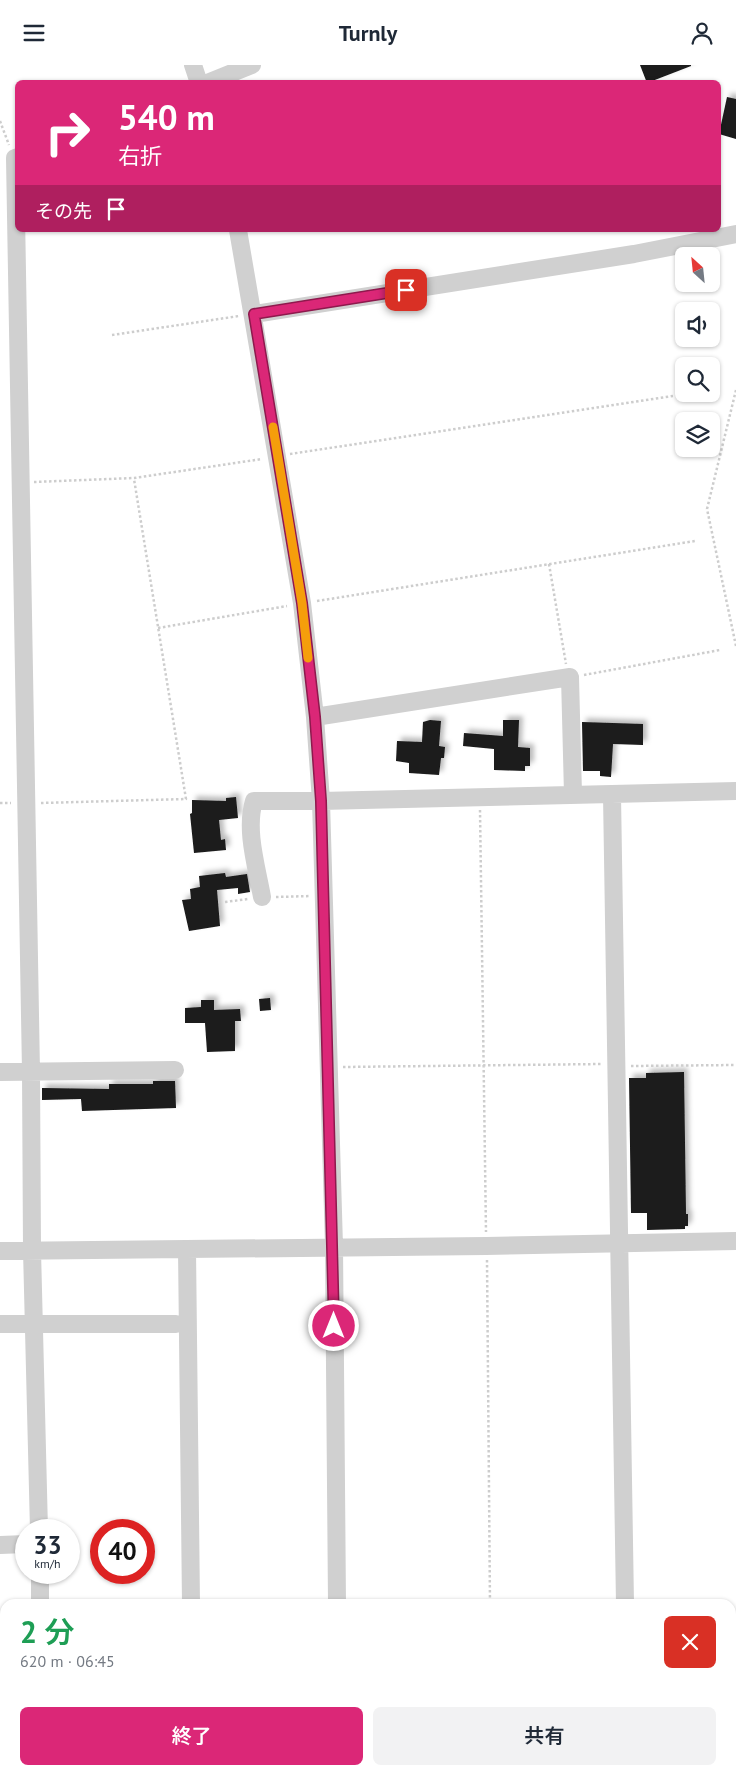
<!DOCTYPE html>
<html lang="ja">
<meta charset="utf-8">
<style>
body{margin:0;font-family:"PT Sans","Noto Sans JP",sans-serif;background:#f2f2f3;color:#1f2937;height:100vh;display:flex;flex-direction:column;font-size:19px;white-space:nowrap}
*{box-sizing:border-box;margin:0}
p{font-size:16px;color:#747a83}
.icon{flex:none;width:28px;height:28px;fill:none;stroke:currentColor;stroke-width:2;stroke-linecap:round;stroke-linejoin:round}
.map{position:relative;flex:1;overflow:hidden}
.sheet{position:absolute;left:0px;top:1534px;width:736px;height:176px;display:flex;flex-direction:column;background:#fff;border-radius:15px 15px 0 0;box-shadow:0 1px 4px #0004}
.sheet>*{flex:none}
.guide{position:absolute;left:15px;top:15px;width:706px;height:152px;border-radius:8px;box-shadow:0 1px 4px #0004;background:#db2777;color:#fff;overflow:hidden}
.needle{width:32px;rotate:333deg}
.tools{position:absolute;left:675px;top:182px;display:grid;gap:10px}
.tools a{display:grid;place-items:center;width:45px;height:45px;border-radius:8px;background:#fff;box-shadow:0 1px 4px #0004;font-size:25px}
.speed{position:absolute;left:15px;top:1454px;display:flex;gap:10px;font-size:25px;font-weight:700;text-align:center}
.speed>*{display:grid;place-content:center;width:65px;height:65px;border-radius:50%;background:#fff;box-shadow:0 1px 4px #0004;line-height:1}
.speed small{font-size:12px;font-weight:400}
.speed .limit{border:8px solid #d22;background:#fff;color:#111}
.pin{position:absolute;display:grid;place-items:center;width:42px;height:42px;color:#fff;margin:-21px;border-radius:10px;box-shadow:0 2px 8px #0006}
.me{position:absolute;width:55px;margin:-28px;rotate:0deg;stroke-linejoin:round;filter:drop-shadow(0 0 4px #0008)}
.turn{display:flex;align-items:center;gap:18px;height:105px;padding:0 20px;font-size:22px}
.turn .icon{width:65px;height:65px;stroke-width:2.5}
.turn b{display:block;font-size:35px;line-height:42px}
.then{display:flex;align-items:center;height:48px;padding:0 20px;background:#0003;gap:10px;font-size:19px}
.round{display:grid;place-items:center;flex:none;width:52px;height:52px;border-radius:8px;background:#f2f2f3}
.headline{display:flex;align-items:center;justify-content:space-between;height:85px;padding:0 20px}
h1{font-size:30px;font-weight:600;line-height:38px;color:#1e9e55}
.action{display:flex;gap:10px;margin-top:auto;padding:10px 20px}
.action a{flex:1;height:58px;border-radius:8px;background:#db2777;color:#fff;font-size:20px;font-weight:600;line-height:58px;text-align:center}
.action a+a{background:#f2f2f3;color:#1f2937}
header{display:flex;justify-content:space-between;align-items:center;height:65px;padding:0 20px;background:#fff;font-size:22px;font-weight:600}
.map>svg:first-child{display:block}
</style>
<header><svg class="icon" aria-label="menu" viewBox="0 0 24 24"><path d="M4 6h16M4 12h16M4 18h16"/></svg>Turnly<svg class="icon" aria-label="person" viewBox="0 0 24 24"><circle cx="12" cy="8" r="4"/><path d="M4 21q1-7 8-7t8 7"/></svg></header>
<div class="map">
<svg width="736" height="1709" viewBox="0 0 736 1709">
<defs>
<filter id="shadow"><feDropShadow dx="4" dy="-4" stdDeviation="2.5" flood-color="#0004"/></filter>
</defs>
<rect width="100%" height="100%" fill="#fff"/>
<path fill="#1a1a1a" filter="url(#shadow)" d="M640 0H691V1L647 18Z
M727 32 736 34V74L719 69Z
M430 655 441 656 439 681 445 682 444 693H441L439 710 409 708V698L396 696 397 676 422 677 423 657Z
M503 655H519L518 682 530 683V701H525V706L494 705V684L463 681 464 668 503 671Z
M582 657 643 659V680L613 679 611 712 600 711V706H583Z
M236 732 238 753 219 755 221 775 225 774 226 785 194 788 190 749 192 748V735L226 736V733Z
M225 808 226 812 247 809 250 827 238 829V823L217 825 220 861 189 866 182 835 191 834 190 824 200 822 199 811Z
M270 933 271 945 260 946 259 934Z
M201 935H214V945L240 944 241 956H235V986L207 987 205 958H185V943L201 942Z
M684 1007 686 1149H688V1161H685V1164L647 1165V1148H631L629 1013H646V1008Z
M153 1016H175L176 1043 82 1046 81 1034 42 1035V1023L109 1024V1019H153Z"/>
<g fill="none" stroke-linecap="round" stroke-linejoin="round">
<path stroke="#cdcdcd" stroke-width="2.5" stroke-dasharray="2.5 2.5" stroke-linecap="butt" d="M0 56 9 80
M112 270 239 251
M736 325 707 444 736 581
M290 389 673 331
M34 417 134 413 262 394
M549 499 566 599
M317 536 695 476
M158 563 287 541
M584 610 720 585
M0 738H11
M41 738 186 734 134 414
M480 745 486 1167
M276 832 311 831
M225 837 248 834
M631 1001 736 1000
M343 1002 602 999
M487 1195 490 1539
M493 1705V1709"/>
<path stroke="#d0d0d0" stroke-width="18" d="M193 0 199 18
M207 18 252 0
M18 92 15 93 31 1007 32 1185 39 1465
M238 165 302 538 315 652 321 736 334 1181 337 1539
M254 249 634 189 736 169
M315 652 570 612 573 729
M612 730 625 1539
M262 832C257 803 245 765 254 736H321L736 726
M0 1007 175 1005
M187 1184 191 1539
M0 1186 486 1181 736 1176
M0 1259H176
M0 1480 26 1479
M40 1508V1539
M731 1571H736
M43 1705V1709
M193 1705V1709
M339 1705V1709
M627 1705V1709"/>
</g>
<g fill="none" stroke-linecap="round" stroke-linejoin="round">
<g stroke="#8e194d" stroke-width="12">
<path id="route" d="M334 1261 321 736 315 652 302 538 254 249 406 225"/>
</g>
<use href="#route" stroke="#db2777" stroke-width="9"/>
<path stroke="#f59e0b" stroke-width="9" d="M273 362 302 538 308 593"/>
</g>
</svg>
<div class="tools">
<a><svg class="needle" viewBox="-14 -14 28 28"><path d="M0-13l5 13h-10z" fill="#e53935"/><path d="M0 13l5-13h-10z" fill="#747a83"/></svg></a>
<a><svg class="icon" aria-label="sound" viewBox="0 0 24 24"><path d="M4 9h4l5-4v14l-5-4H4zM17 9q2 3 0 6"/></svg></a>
<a><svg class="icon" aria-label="search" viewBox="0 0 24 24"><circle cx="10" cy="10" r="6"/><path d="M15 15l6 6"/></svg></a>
<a><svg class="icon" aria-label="layers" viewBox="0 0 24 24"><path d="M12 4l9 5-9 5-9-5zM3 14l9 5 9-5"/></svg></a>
</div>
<div class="speed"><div>33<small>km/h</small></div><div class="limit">40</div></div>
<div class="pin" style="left:406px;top:225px;background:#d93025"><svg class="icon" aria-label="arrive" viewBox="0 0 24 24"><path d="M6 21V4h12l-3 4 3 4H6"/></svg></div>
<svg class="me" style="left:334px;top:1261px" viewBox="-20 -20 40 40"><circle r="17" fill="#db2777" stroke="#fff" stroke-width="3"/><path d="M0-11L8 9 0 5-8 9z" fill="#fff"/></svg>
<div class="guide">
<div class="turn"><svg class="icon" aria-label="right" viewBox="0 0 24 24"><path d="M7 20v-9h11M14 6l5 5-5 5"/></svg><div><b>540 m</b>右折</div></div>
<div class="then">その先<svg class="icon" aria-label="arrive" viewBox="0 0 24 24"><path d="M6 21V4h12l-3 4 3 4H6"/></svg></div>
</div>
<section class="sheet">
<div class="headline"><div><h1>2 分</h1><p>620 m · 06:45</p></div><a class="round" style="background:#d93025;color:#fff"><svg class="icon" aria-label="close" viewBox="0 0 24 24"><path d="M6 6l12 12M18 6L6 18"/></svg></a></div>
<div class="action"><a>終了</a><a>共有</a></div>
</section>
</div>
